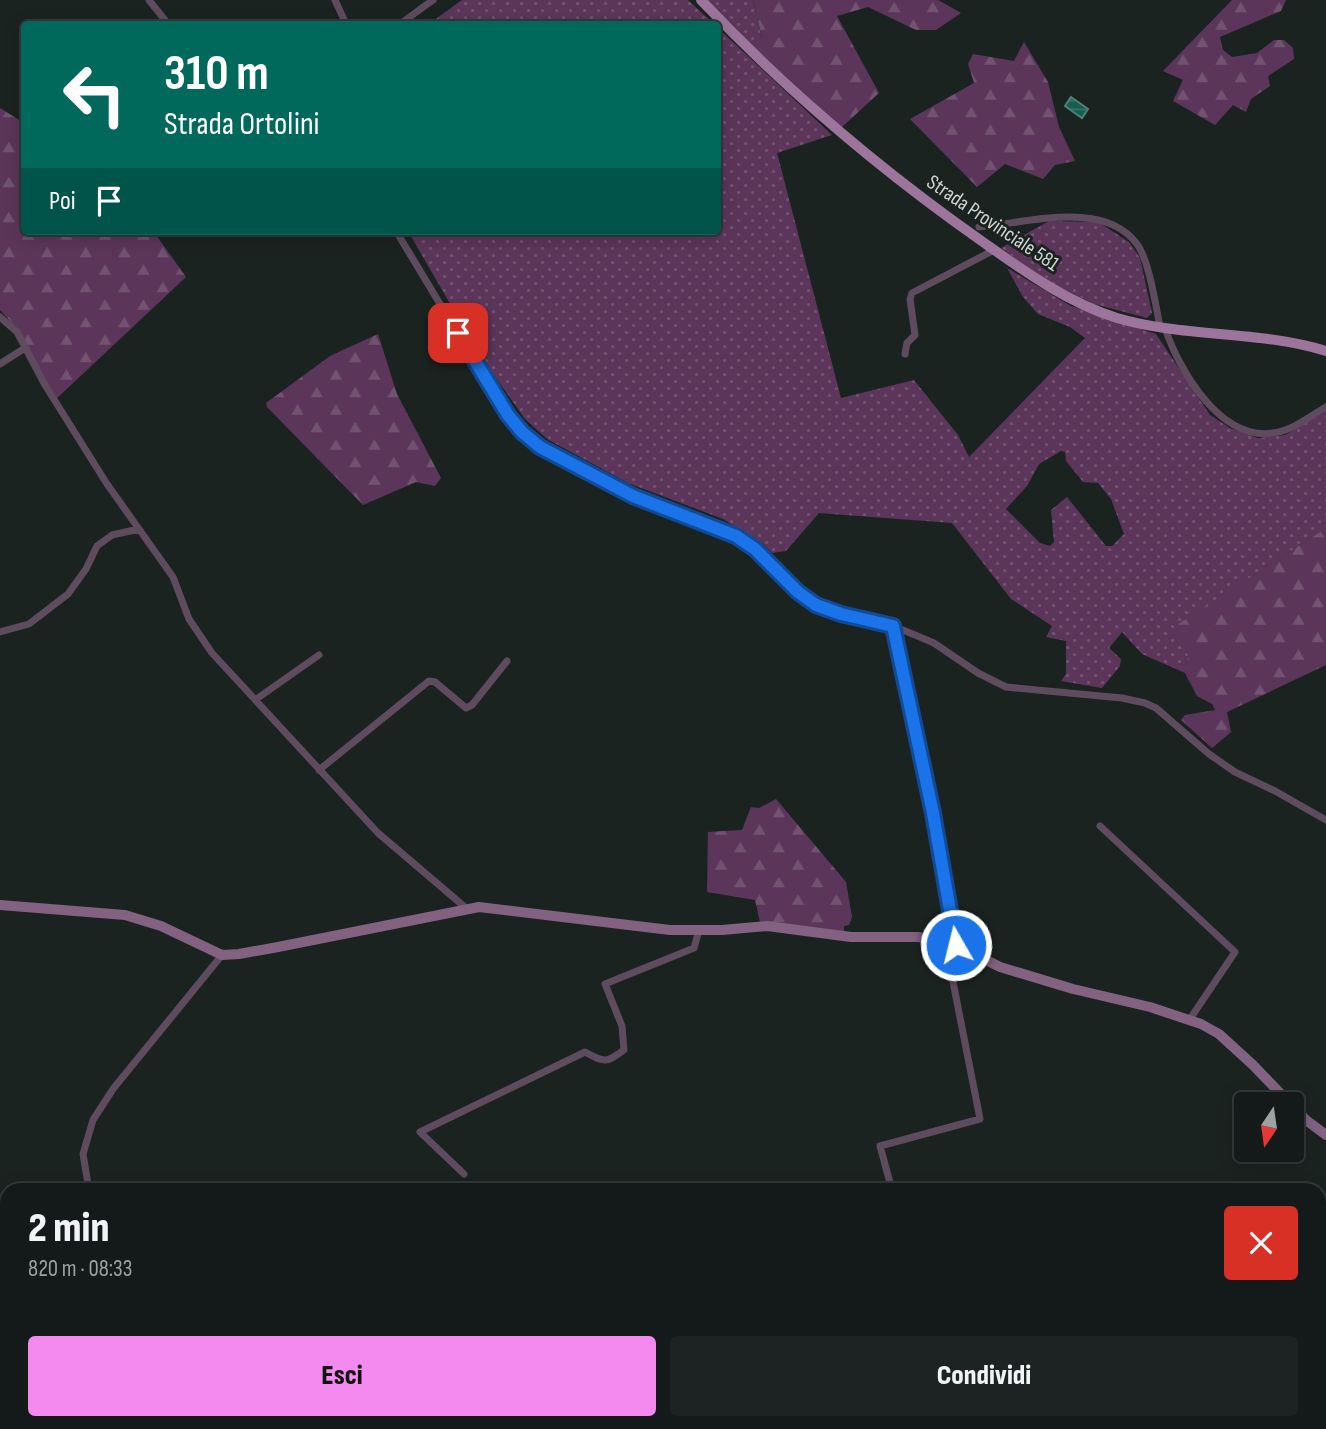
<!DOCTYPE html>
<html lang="it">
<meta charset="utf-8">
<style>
body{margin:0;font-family:"Sofia Sans Condensed",sans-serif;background:#1d2322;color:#f1f3f6;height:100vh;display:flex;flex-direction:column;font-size:26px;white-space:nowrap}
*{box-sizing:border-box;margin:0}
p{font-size:23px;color:#9da1a2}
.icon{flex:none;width:38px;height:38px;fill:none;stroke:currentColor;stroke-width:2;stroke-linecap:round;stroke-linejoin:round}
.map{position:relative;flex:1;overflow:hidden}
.side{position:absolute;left:0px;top:1183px;width:1326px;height:247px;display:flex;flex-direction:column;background:#141a19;border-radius:21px 21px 0 0;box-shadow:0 4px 18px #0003,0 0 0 2px #333838}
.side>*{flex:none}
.top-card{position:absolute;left:21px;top:21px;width:700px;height:214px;border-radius:7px;box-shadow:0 4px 18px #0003,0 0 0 2px #333838;background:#00695c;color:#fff;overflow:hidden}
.needle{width:46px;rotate:193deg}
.tools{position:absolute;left:1234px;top:1092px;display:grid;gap:14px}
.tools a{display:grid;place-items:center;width:70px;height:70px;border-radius:7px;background:#141a19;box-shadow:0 4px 18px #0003,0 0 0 2px #333838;font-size:35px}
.pin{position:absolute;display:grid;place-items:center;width:60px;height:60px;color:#fff;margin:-30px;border-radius:14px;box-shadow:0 4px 10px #0006}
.me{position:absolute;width:77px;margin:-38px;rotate:352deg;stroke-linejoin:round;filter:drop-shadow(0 0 5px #0008)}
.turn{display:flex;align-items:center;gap:24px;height:147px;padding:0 28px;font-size:32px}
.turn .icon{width:91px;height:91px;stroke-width:2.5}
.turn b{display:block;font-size:49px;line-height:60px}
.then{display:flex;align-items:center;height:66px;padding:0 28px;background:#0003;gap:14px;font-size:26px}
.round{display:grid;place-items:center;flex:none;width:74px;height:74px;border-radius:7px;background:#1d2322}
.head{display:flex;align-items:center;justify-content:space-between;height:119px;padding:0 28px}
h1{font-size:42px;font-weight:800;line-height:52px}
.primary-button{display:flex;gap:14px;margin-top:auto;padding:14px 28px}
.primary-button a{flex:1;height:80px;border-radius:7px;background:#f489f0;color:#111;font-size:28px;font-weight:800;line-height:80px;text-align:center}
.primary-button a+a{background:#1d2322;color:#f1f3f6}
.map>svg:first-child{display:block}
</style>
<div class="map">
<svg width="1326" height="1429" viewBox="0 0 1326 1429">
<defs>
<pattern id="grass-dots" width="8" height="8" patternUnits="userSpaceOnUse" patternTransform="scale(1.75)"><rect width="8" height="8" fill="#5c365a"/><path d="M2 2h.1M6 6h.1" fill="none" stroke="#725271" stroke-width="1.8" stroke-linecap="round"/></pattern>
<pattern id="forest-firs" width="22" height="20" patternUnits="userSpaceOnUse" patternTransform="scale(1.75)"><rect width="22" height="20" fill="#5c365a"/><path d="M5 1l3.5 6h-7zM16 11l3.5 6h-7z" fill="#725271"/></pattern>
<pattern id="water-rules" width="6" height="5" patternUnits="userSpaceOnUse" patternTransform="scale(1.75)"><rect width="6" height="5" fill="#175d50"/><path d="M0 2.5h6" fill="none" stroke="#387368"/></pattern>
</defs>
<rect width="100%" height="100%" fill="#1b2321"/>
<path fill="url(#grass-dots)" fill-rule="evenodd" d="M462 0H688L714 24H429Z
M705 0H753L762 39 750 44Z
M718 28 832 135 777 153 841 398 914 380 958 435 969 457 1085 338 1070 327 1038 314 1023 297 1007 268 1071 306 1156 334 1210 415 1230 428 1258 438 1285 435 1326 411V528L1175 627 1188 654 1185 673 1142 654 1122 632 1109 648 1121 659 1120 666 1102 688 1061 681 1066 674V641L1046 637 1052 626 1011 599 952 523 819 513 786 551 772 553 763 544 723 519 628 483 547 439 525 419 479 354 408 231H718ZM1061 451 1065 452 1066 461 1083 482 1098 483 1111 499 1124 534 1112 546H1106L1067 497 1051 510 1054 542 1050 546 1040 543 1006 509 1027 486 1039 464Z
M1049 221 1098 222 1129 242 1140 258 1152 313 1147 318 1094 304 1045 280 1001 248Z
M26 1423H65L64 1429H25Z
M894 1423H958L945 1429H899Z"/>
<path fill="url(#forest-firs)" d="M753 0H938L961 13 936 30H916L868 7 837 16 879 93 841 128 750 44 762 38Z
M1232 0H1286L1281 11 1220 37 1223 50 1232 57 1257 53 1274 40H1284L1293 48 1294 59 1268 76 1270 86 1251 99 1246 112 1233 105 1215 125 1173 101 1183 80 1163 71Z
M1024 42 1048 82 1059 127 1075 161 1055 165 1043 179 1005 164 977 187 910 119 974 83 968 64 973 54 1014 61Z
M0 108 24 123V231H153L186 277 55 400 20 332 0 310Z
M378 334 397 394 441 478 435 486 416 482 363 505 267 407 266 403 330 356Z
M1326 528V665L1227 712 1231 732 1212 748 1181 720 1185 715 1215 710 1212 704 1197 696 1185 673 1188 654 1174 627Z
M776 799 846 882 852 917 849 925 844 926V932L760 922 755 900 707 892 708 832 742 830 751 807 759 808Z
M764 1423H894L899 1429H769Z"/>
<path fill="url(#water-rules)" stroke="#4e8177" stroke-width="2" d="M1071 97 1088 109 1082 118 1065 106Z"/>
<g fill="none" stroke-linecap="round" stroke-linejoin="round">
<path stroke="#5f4b5e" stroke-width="7" d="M149 0 168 24
M335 0 346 24
M400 24 433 0
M979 227C1027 223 1104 199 1137 244 1149 260 1156 307 1160 327
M396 231 507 415 539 447 633 496 736 536 755 549 798 592 816 605 832 612 893 626 915 635 934 643 978 673 1006 687 1122 698 1145 703 1156 708 1209 754 1235 772 1275 791 1326 820
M0 317 17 332 45 385 107 484 173 577 189 619 212 653 378 833 466 908
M1165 328C1179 370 1220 441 1273 433 1293 430 1309 417 1326 407
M905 354 907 343 915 335 910 299 912 293 994 250
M0 364 25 348
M893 626 933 813 956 945
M0 632 29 624 68 594 86 569 97 546 112 535 139 529
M255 700 319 655
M319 770 429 681 435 682 466 708 472 705 507 661
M1100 826 1235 952 1190 1019
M464 1174 420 1132 585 1052C605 1063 606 1063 624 1050L622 1026 605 984 694 948 699 930
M89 1190 83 1154 93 1120 113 1089 222 955
M892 1190 880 1146 980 1119 945 941
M0 1309H7
M527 1423 531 1429
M650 1423 654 1429
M233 1429 234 1423
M1224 1429 1226 1423"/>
<path stroke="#826280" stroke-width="10" d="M0 905 125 915 161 926 222 955 239 954 278 947 479 907 670 930H722L767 926 851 937H918L940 940 956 945 1000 967 1073 989 1150 1007 1201 1024 1219 1034 1253 1065 1306 1120 1326 1135"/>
<path stroke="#9d749b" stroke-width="10" d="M701 0C786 90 882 171 983 242 1024 271 1068 303 1117 318 1185 338 1258 330 1326 351"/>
</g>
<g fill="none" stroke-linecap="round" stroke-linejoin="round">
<g stroke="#114b97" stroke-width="18">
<path id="route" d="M458 333 508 415 522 432 540 447 633 496 736 536 755 549 798 592 816 605 841 614 893 626 933 813 956 945"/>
</g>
<use href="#route" stroke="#1a73e8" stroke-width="12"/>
</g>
<g text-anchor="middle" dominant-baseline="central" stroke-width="6" stroke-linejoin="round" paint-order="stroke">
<g font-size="21" fill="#cfd4d3" stroke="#1b2321">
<text transform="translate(993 223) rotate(34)">Strada Provinciale 581</text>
</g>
</g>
</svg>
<div class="tools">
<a><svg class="needle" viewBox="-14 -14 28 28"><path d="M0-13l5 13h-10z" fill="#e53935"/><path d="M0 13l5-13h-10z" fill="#9da1a2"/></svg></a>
</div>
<div class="pin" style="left:458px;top:333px;background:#d93025"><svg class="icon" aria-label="arrive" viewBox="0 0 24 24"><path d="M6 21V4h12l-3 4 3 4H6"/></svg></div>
<svg class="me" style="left:956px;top:945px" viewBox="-20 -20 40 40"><circle r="17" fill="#1a73e8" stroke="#fff" stroke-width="3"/><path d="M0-11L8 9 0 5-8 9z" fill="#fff"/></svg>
<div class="top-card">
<div class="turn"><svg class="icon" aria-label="left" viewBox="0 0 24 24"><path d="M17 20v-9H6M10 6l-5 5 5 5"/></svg><div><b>310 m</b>Strada Ortolini</div></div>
<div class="then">Poi<svg class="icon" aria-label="arrive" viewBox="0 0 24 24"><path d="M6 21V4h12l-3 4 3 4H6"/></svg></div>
</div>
<section class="side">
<div class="head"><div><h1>2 min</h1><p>820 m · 08:33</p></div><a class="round" style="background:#d93025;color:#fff"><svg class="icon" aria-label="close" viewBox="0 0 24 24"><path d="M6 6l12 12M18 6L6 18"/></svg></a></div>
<div class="primary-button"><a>Esci</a><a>Condividi</a></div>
</section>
</div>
